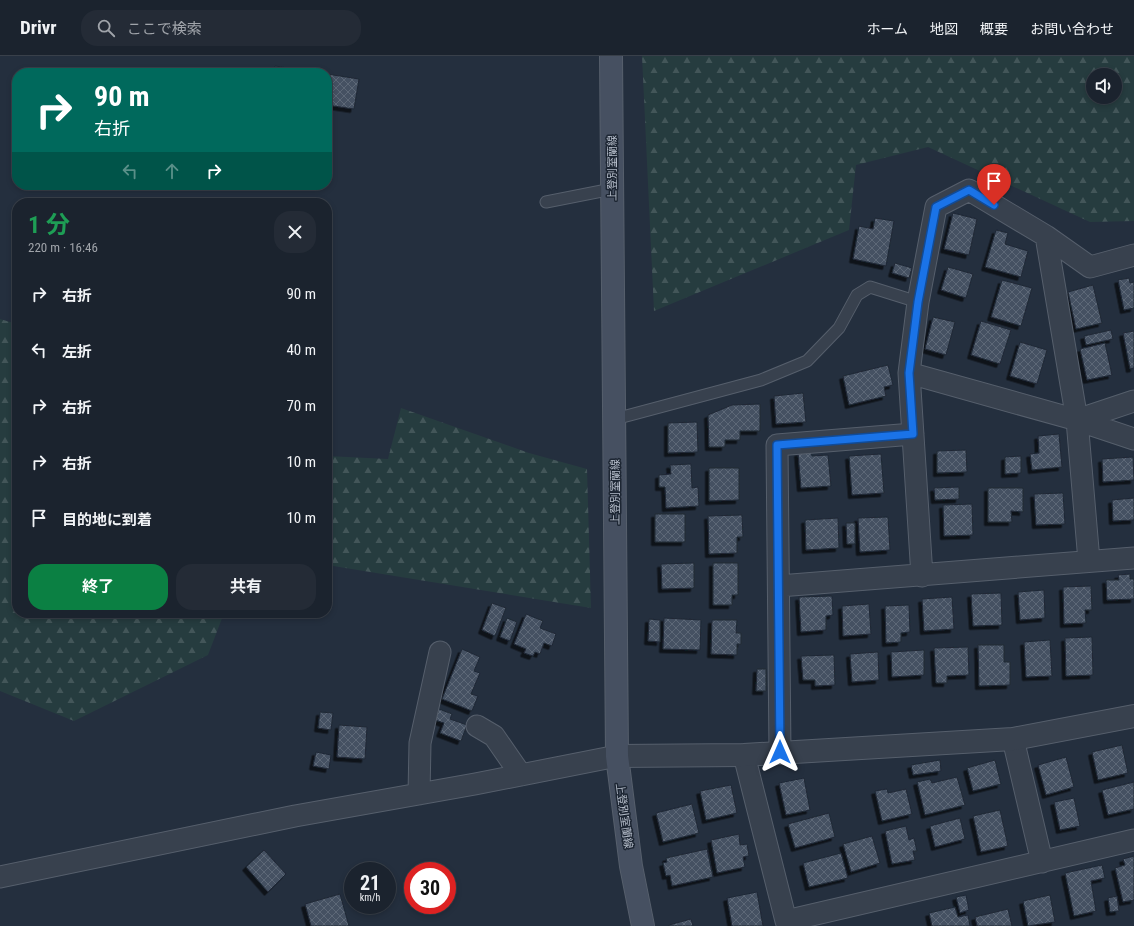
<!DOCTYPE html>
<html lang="ja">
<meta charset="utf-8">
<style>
body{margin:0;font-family:"Roboto Condensed","Noto Sans JP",sans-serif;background:#242b36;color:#f1f3f6;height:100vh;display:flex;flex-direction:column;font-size:15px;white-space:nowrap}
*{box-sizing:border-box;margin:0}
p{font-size:13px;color:#a0a4aa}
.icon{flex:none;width:22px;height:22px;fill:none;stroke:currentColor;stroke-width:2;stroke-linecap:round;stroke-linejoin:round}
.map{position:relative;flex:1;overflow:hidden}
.sheet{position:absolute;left:12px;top:142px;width:320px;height:420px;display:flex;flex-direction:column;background:#1b232e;border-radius:16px;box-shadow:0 2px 6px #0003,0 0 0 1px #39404a}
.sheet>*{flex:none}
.hud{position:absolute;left:12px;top:12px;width:320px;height:122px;border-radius:16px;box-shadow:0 2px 6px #0003,0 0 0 1px #39404a;background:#00695c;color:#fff;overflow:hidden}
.controls{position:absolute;left:1086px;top:12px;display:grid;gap:8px}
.controls a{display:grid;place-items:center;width:36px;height:36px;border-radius:50%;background:#1b232e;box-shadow:0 2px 6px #0003,0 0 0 1px #39404a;font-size:20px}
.speed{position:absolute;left:344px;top:806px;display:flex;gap:8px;font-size:20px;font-weight:700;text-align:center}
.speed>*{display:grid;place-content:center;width:52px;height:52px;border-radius:50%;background:#1b232e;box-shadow:0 2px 6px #0003,0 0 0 1px #39404a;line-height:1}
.speed small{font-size:10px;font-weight:400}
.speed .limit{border:6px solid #d22;background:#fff;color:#111}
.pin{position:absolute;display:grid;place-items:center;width:34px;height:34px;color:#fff;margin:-41px -17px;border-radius:50% 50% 50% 0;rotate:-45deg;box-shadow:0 0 4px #0007}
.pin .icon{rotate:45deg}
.me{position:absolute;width:44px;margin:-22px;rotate:0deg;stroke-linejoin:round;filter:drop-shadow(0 0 3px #0008)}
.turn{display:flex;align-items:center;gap:14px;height:84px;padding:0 16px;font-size:18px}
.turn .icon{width:52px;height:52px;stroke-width:2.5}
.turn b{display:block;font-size:28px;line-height:34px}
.lanes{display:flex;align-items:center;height:38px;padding:0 16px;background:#0003;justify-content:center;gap:20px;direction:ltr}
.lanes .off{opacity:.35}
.round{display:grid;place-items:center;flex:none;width:42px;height:42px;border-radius:16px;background:#242b36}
.overview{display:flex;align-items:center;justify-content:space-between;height:68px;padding:0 16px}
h1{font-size:24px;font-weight:700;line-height:30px;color:#1e9e55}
.button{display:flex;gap:8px;margin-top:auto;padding:8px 16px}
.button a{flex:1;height:46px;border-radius:16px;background:#0b8043;color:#fff;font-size:16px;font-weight:700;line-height:46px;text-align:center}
.button a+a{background:#242b36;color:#f1f3f6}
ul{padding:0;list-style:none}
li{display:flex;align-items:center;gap:12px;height:56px;padding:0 16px}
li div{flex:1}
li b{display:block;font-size:15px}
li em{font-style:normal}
header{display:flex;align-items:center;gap:24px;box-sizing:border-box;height:56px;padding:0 20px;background:#1b232e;border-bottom:1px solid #39404a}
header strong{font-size:19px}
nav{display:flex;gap:22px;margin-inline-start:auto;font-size:14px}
.search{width:280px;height:36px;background:#242b36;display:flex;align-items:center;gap:10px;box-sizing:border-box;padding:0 14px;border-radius:16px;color:#a0a4aa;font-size:15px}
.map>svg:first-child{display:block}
</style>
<header>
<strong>Drivr</strong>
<div class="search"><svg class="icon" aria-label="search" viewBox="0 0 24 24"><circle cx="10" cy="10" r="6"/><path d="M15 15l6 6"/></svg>ここで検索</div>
<nav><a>ホーム</a><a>地図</a><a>概要</a><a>お問い合わせ</a></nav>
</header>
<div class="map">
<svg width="1134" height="870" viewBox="0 0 1134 870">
<defs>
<pattern id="forest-firs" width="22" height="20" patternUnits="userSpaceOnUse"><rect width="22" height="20" fill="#263c3f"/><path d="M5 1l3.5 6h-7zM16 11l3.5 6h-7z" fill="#435659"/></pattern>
<pattern id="building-cross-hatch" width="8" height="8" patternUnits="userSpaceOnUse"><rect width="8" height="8" fill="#455162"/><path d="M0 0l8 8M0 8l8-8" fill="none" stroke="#5d6877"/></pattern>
<filter id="shadow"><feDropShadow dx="-3.5" dy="3.5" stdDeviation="0" flood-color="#0009"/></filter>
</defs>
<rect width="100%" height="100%" fill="#242f3e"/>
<path fill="url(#forest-firs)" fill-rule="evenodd" d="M642 0H1134V165L1090 166 928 91 856 109 849 174 654 255ZM1093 19H1115V41H1093Z
M0 263 17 268V557H224L208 599 74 665 0 635Z
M401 352 529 397 587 413 591 552 327 509V400L388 403Z"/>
<path fill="url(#building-cross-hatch)" stroke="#1f2835" filter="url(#shadow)" d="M275 10 319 17H274Z
M327 18 359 23 354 53 327 49Z
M953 157 977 163 969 199 944 193Z
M875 162 894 165 886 210 853 203 859 170 873 173Z
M996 174 1008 177 1005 188 1028 195 1021 221 985 211Z
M895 207 912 212 909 222 892 217Z
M948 211 973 218 966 242 941 234Z
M1129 222 1130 227 1134 226V252L1124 254 1118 224Z
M1002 224 1032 232 1021 270 991 261Z
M1093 229 1102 267 1076 273 1068 236Z
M933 261 955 266 946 299 925 293Z
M981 265 1011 274 1000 308 971 299Z
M1111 274 1113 283 1086 289 1084 280Z
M1134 275V312L1130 313 1123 277Z
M1020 286 1047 294 1037 328 1010 320Z
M1105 287 1112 319 1087 324 1080 293Z
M888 309 893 329 884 331 886 340 849 349 843 320Z
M803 337 806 366 776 368 774 340Z
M760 348V375H740V384H725V391H709L708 359 732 349Z
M697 366 698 396 668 397V367Z
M1059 378 1062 411 1032 414 1030 398 1039 397 1038 380Z
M966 394 967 416 937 417V395Z
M811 396 812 400 828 399 831 430 801 432 798 397Z
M881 398 884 437 852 439 849 400Z
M1021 400V417L1005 418V401Z
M1133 401 1134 424 1103 426 1102 403Z
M691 408 692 432 698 431 699 450 666 452 665 431H659V419L671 418 670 409Z
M709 412H739V444L709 445Z
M959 431V443L935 444 934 432Z
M988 432H1023V456L1011 455 1012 466H988Z
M1063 437 1065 468 1036 469 1034 438Z
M1134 442V464L1113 465 1112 444Z
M972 448 973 479 944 480 943 449Z
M655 458H685V486H655Z
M742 459 743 481H737V497L709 498 708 460Z
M888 461 890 494 860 496 858 462Z
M838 462 839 492 806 494 805 464Z
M846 467H855V488H847Z
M694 507V532L662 533 661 508Z
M713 507H738V539H732V549H713Z
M1130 518V523H1134V543L1107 544 1106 524H1119L1118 519Z
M1091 530 1092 554H1085L1086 567 1064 568 1063 531Z
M1044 534 1045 562 1020 564 1018 536Z
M1001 537 1002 569 973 570 971 538Z
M832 540 833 559 826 560V574L801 576 799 541Z
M952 541 954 573 924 575 922 543Z
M492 547 506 552 495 580 482 574Z
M869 548 871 578 843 580 842 550Z
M909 549 910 576 901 577V586L886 587 885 550Z
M526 558 543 565 540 572 556 578 552 590 544 587 540 598 535 596 533 600 524 597 526 593 514 588Z
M507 562 517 566 510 585 500 581Z
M664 562 701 564 700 594 663 593Z
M649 563 660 564V586L648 585Z
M712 564H737L736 577H741V588H737V599L711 598Z
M1092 581 1093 619 1066 620 1065 582Z
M1050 584 1052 620 1026 621 1024 586Z
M978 589H1004V606H1010V629L979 630Z
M968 591 969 619 947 620V627H936L934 592Z
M462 593 480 601 474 615 480 617 471 638 478 640 472 655 442 643Z
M924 594V619L892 621 891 596Z
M878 596 879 624 852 626 850 598Z
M834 599 835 629 815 630V624H803L801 600Z
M757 613H766V635H756Z
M439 653 452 658 450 663 467 669 461 685 440 677 444 667 435 664Z
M320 656 333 657 331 674 318 672Z
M339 669 367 671 365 703 337 701Z
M1122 689 1128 717 1098 724 1092 696Z
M316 696 331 699 329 713 313 710Z
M1066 701 1074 731 1046 739 1038 709Z
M940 704 941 715 913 719 911 709Z
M995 704 1001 728 973 735 967 712Z
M957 721 965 749 925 759 917 726 930 723 932 727Z
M804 722 810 754 786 759 779 727Z
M1134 726V753L1108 759 1102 734Z
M731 729 737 757 706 764 700 735Z
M887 733 888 737 906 733 912 758 882 765 875 735Z
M1074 742 1080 770 1060 774 1054 746Z
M692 748 699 777 663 786 656 757Z
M1000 754 1008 790 981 796 973 760Z
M829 757 835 781 795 792 788 768Z
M960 762 965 783 935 791 930 770Z
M906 770 909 784 914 782 917 795H913L915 804 892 808 885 775Z
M739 778 740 789 747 788 749 800 743 801 745 811 717 817 711 784Z
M872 780 880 807 851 816 843 788Z
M707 793 713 821 672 830 670 819 666 820 663 807 667 806 666 802Z
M264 794 286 818 268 836 246 811Z
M841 797 848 822 809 831 803 807Z
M1134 800V844L1123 846 1115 812 1125 809 1123 803Z
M1102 809 1105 822 1091 825 1096 855 1074 860 1065 817Z
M757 836 763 870H732L727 842Z
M340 838 349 870H311L305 848Z
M966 839 969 854 960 857 956 841Z
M1050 839 1055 866 1028 870 1023 845Z
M1117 840 1119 855 1110 856 1108 842Z
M955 851 958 861 968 859 970 870H932L929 857Z
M1008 853 1012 870H977L975 861Z
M691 863 693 870H669V869Z"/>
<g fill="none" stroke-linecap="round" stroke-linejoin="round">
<g stroke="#565f6c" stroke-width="13">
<path id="service" d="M546 146 612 133
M615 363 761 324 807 305 839 272 857 239 870 231 918 246"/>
</g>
<g stroke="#565f6c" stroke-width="23">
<path id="minor" d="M1046 180 1077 364 1089 505
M909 317 918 246 936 151 969 134 1046 180 1090 211 1134 199
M1077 364 1134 345
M922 520 909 317 1077 364 1134 383
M779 530 1134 502
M477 670 494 680 521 719
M1013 683 1042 806
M780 696 777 389 913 378
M744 699 786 865 1134 784
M419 738 420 687 440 596
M0 821 295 760 475 728 617 700"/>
</g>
<g stroke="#565f6c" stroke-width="24">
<path id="tertiary" d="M617 700 744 699 1013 683 1134 660"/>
</g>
<g stroke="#565f6c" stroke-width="24">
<path id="secondary" d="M611 0 617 700 631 810 643 870"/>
</g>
<use href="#service" stroke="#38414e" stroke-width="11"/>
<use href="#minor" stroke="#38414e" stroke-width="21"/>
<use href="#tertiary" stroke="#38414e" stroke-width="22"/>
<use href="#secondary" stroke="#465061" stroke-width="22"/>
</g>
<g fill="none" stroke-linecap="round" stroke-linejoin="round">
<g stroke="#114b97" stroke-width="10">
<path id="route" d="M780 696 777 389 913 378 909 317 918 246 936 151 969 134 994 149"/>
</g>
<use href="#route" stroke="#1a73e8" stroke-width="7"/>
</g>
<g text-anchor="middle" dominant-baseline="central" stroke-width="3" stroke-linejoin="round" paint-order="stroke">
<g font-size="11" fill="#b4bcc9" stroke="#1d2633">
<text transform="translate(612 112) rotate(-90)">上登別室蘭線</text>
<text transform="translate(615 436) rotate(-90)">上登別室蘭線</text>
<text transform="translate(624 760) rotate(82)">上登別室蘭線</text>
</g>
</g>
</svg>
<div class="controls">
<a><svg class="icon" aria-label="sound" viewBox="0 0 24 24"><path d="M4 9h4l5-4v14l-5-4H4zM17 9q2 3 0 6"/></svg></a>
</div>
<div class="speed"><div>21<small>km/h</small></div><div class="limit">30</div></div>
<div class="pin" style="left:994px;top:149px;background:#d93025"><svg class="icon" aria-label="arrive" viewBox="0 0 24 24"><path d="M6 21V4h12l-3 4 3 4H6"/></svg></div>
<svg class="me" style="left:780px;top:696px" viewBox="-20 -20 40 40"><path d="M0-17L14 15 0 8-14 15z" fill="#1a73e8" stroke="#fff" stroke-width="4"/></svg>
<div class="hud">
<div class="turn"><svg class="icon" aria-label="right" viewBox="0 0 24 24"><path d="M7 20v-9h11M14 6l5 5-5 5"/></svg><div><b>90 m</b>右折</div></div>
<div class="lanes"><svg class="icon off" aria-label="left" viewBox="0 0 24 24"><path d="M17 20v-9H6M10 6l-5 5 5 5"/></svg><svg class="icon off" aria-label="ahead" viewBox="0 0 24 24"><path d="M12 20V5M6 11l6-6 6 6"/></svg><svg class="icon" aria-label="right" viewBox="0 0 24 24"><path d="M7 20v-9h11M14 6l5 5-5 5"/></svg></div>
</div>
<section class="sheet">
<div class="overview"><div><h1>1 分</h1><p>220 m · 16:46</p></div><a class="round"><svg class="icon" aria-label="close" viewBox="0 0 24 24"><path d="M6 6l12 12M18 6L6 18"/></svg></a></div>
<ul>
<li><svg class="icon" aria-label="right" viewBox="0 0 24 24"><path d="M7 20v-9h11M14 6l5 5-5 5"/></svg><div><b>右折</b></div><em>90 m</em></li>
<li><svg class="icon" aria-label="left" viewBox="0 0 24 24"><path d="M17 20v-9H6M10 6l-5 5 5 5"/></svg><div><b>左折</b></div><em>40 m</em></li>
<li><svg class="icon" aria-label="right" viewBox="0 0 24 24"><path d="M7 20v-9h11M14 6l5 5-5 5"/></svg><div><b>右折</b></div><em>70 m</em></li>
<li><svg class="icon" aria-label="right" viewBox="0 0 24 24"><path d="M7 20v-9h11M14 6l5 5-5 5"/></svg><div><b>右折</b></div><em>10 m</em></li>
<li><svg class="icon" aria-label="arrive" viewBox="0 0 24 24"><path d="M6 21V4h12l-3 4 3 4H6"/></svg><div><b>目的地に到着</b></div><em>10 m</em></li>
</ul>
<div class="button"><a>終了</a><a>共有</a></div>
</section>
</div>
